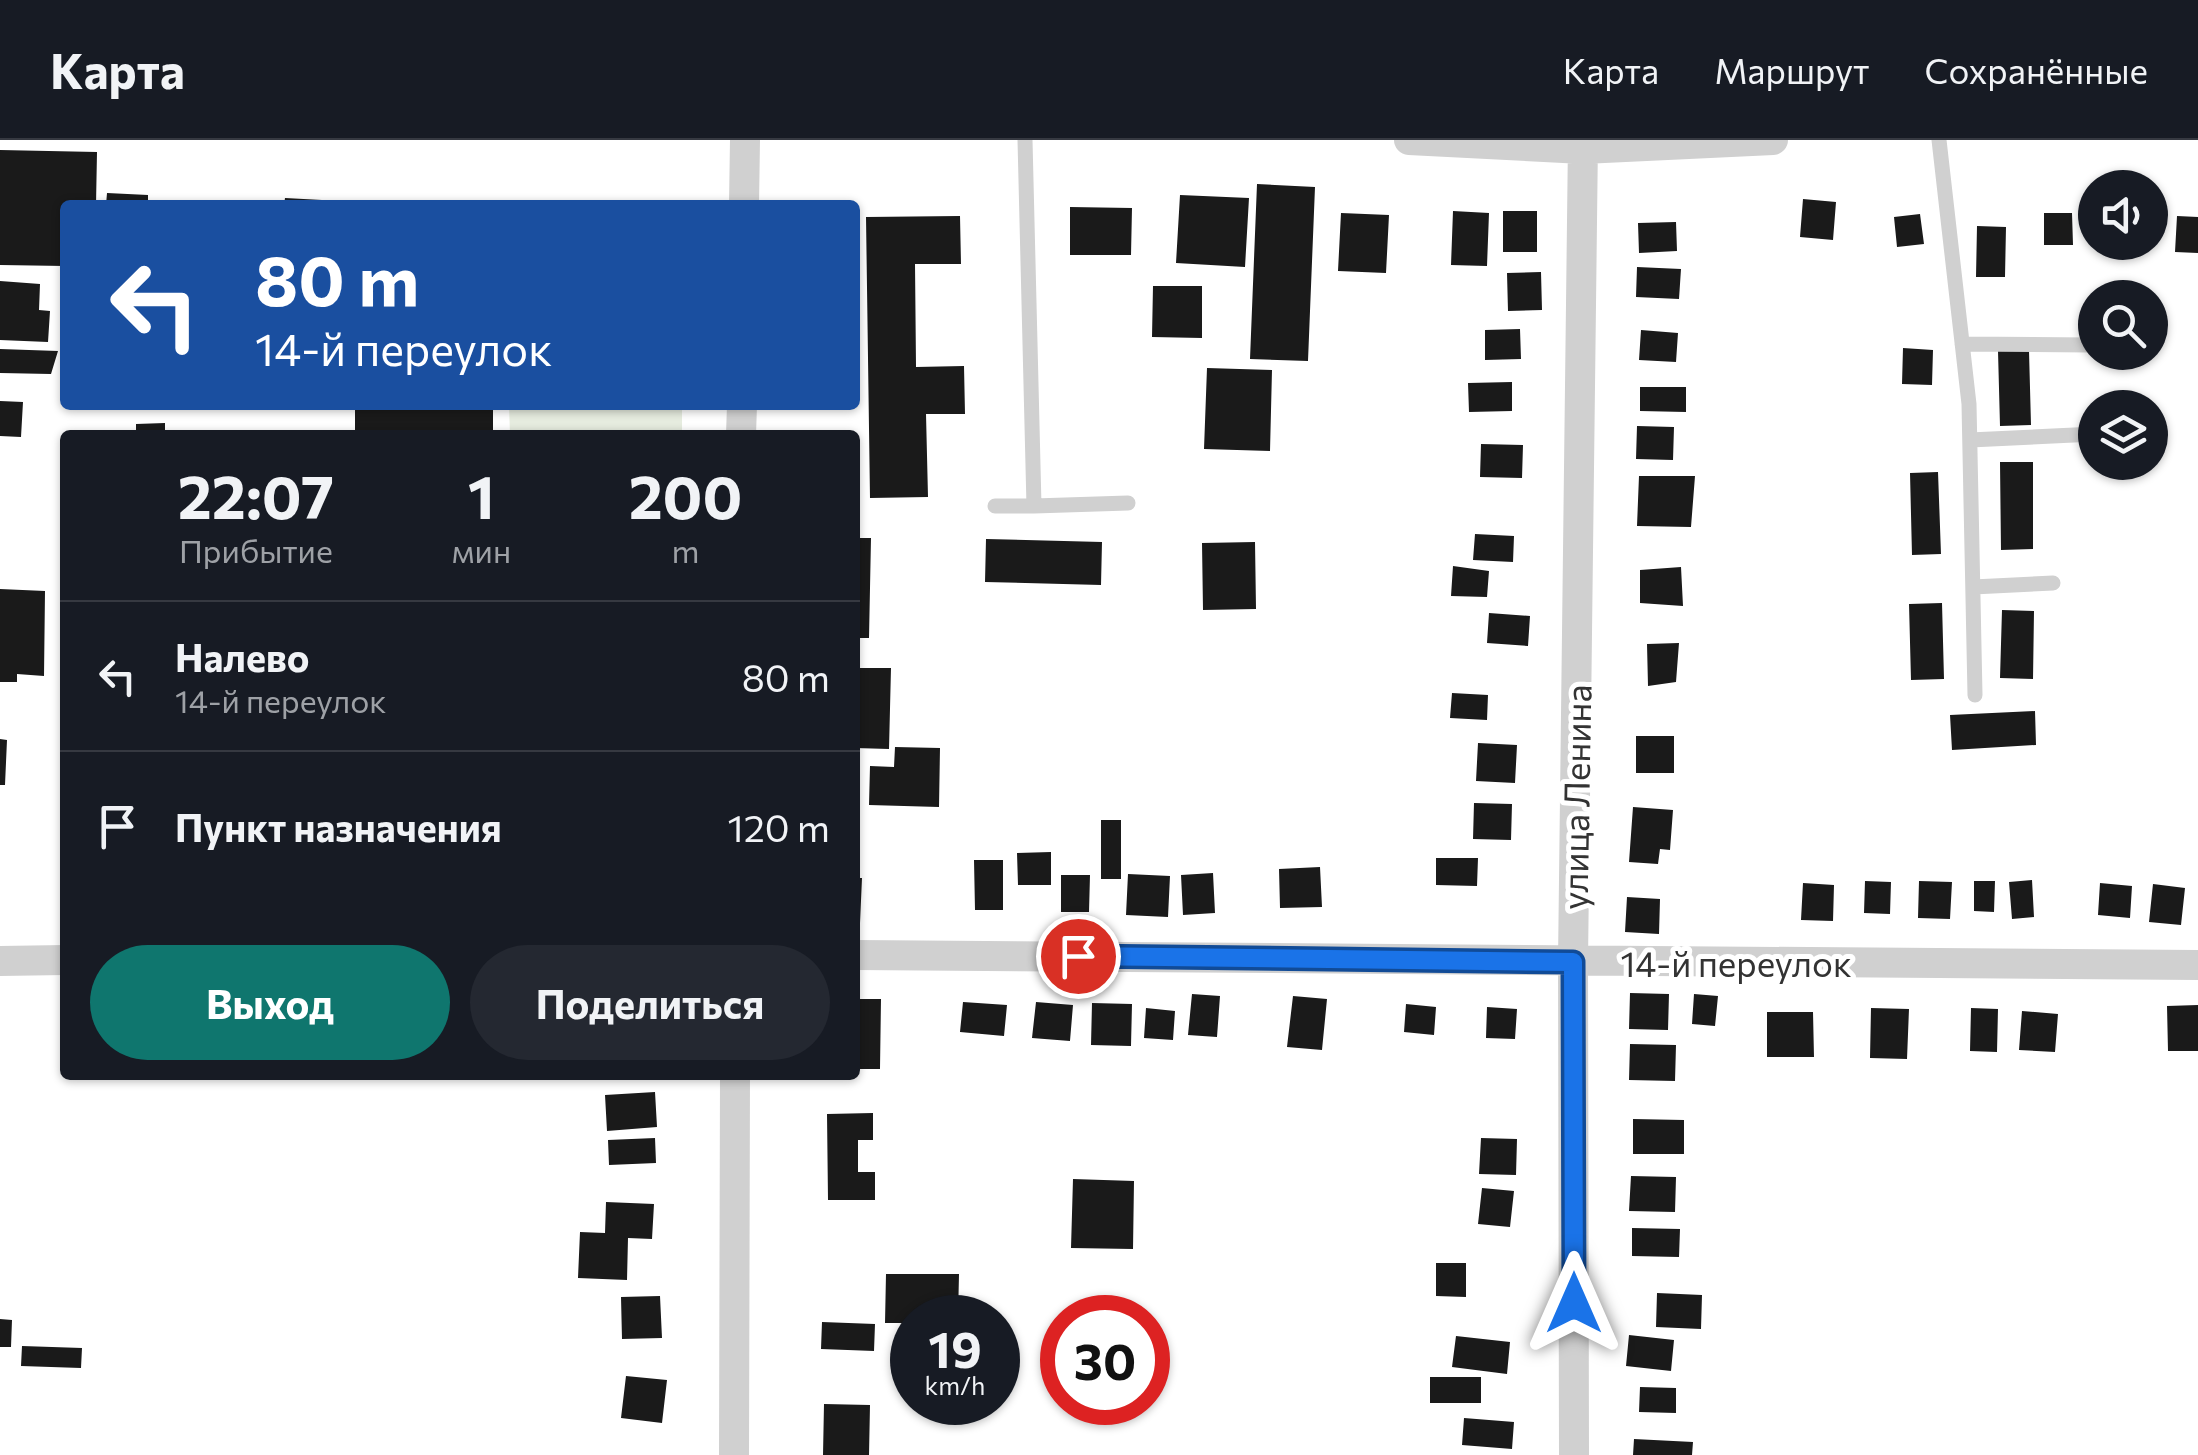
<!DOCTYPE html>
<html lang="ru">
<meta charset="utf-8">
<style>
body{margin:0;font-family:Commissioner,sans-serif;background:#242831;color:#f1f3f6;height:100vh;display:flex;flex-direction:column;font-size:38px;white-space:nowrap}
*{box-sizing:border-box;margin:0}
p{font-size:32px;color:#9ea1a6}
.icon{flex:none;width:55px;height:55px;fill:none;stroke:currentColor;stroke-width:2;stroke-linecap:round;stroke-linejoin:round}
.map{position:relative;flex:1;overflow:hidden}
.details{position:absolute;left:60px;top:290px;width:800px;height:650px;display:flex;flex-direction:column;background:#171b24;border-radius:10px;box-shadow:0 2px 8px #0004}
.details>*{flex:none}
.hud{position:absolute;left:60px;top:60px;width:800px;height:210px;border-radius:10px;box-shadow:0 2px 8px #0004;background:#1a4fa0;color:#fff;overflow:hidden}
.controls{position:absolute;left:2078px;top:30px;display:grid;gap:20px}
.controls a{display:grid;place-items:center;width:90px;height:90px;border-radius:50%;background:#171b24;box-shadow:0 2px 8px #0004;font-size:50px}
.speed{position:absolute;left:890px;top:1155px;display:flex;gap:20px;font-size:50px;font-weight:700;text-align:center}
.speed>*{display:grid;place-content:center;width:130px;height:130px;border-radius:50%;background:#171b24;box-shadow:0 2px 8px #0004;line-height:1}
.speed small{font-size:25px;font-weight:400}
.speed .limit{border:15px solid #d22;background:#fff;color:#111}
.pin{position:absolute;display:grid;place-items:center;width:85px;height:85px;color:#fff;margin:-42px;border:5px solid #fff;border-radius:50%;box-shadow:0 2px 10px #0007}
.me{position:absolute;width:110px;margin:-55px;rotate:0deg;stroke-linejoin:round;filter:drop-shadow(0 0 8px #0008)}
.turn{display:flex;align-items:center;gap:35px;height:210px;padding:0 30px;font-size:45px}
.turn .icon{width:130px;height:130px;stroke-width:2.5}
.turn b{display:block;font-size:70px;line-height:85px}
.eta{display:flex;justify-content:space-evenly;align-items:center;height:170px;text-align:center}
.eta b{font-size:60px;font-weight:700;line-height:70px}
.primary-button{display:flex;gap:20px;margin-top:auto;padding:20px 30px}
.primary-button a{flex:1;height:115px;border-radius:60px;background:#0f766e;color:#fff;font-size:40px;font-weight:700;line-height:115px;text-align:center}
.primary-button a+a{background:#242831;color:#f1f3f6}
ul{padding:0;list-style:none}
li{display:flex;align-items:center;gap:30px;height:150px;padding:0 30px;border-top:2px solid #363941}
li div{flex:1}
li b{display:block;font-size:38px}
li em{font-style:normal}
header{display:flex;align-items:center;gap:60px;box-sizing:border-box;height:140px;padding:0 50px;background:#171b24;border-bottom:2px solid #363941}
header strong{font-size:48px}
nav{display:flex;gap:55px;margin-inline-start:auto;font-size:35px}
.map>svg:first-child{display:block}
</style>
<header>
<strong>Карта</strong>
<nav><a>Карта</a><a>Маршрут</a><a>Сохранённые</a></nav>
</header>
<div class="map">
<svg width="2198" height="1315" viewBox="0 0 2198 1315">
<rect width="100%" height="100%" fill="#fff"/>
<path fill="#e6ecdf" d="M509 265H682V295H510Z"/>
<path fill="#1a1a1a" d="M0 10 97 12 96 65H65V126L0 125Z
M1257 44 1315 47 1308 221 1250 219Z
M107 53 148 55V65H106Z
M1180 55 1249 58 1245 127 1176 123Z
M285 58 322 60V65H284Z
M1803 59 1836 62 1833 100 1800 97Z
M1070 67 1132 68 1131 115H1070Z
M1453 71 1489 73 1487 126 1451 125Z
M1503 71H1537V112H1503Z
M1341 73 1389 75 1386 133 1338 131Z
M2044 73H2072L2073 105H2044Z
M1920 74 1924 104 1897 107 1894 77Z
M960 76 961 124H915L916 227 964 226 965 274H926L928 357 870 358 866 77Z
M2177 76 2198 77V113L2175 112Z
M1676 82 1677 111 1639 113 1638 83Z
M1977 86 2006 87 2005 137H1976Z
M1637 127 1681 129 1679 159 1636 157Z
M1541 132 1542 170 1508 171 1507 133Z
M0 141 40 144 39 170 50 171 48 202 0 200Z
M1153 146H1202V198L1152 197Z
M1520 189 1521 219 1485 220V190Z
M1641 190 1678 193 1676 222 1639 220Z
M1903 208 1933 210 1932 245 1902 244Z
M0 209 58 211 51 234 0 233Z
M1998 211H2029L2031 285 2000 286Z
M1207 228 1272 230 1270 311 1204 309Z
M1512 242V271L1469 272 1468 243Z
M1640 247H1686V272L1640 271Z
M0 261 23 262 21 297 0 296Z
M355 265H493V295H355Z
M165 283V295H136V284Z
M1637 286 1674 287 1673 320 1636 319Z
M1481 304 1523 305 1522 338 1480 337Z
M2000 322H2033V409L2001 410Z
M1938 332 1941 414 1912 415 1910 333Z
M1639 336H1695L1691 387 1637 386Z
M1475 394 1514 396 1513 422 1473 420Z
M855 398H871L869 498H855Z
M986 399 1102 402 1101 445 985 442Z
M1255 402 1256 469 1203 470 1202 403Z
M1453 426 1489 431 1487 457 1451 456Z
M1681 427 1683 466 1640 463V430Z
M0 449 45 451 44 536 17 534V542H0Z
M1942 463 1944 539 1911 540 1909 464Z
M2002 470 2034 471 2033 539 2000 538Z
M1489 473 1530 476 1528 506 1487 503Z
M1679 503 1676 542 1648 546 1647 504Z
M855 528H891L889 609 855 608Z
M1452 553 1488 555 1487 580 1450 578Z
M2035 571 2036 605 1952 610 1950 575Z
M1636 596H1674V633H1636Z
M0 599 7 600 5 645H0Z
M1478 603 1517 605 1515 643 1476 641Z
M895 607 940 608 939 667 869 665 870 626 894 627Z
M1474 663 1512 664 1511 700 1473 699Z
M1633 667 1673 670 1670 710 1660 709 1658 724 1629 722Z
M1101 680H1121V739H1101Z
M1051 712V745H1018L1017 713Z
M1436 718H1478L1477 746 1436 745Z
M974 720H1003V770H975Z
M1320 727 1322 767 1280 768 1279 729Z
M1213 733 1215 773 1183 775 1181 735Z
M1128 734 1170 736 1168 777 1126 775Z
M1061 735H1090L1089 772H1061Z
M855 738H862L860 783H855Z
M2032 740 2034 777 2012 779 2009 742Z
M1865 741 1891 742 1890 774 1864 773Z
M1919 741 1952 742 1950 779 1918 778Z
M1974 741H1995L1994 772 1974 771Z
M1803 743 1834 745 1833 781 1801 780Z
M2100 743 2132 746 2130 778 2098 775Z
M2153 744 2185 748 2181 785 2149 782Z
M1627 757 1660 759 1659 794 1625 792Z
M1630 853 1669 854 1668 890 1629 889Z
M1192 854 1220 856 1217 897 1188 895Z
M1694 854 1718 856 1715 886 1692 884Z
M1293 856 1327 859 1322 910 1287 907Z
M855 859H881L880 929H855Z
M963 862 1007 865 1004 896 960 892Z
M1036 862 1073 865 1070 901 1032 898Z
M1092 863 1132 864 1131 906 1091 905Z
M1406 864 1436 867 1434 895 1404 892Z
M2198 865V911H2168L2167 866Z
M1487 867 1517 869 1515 899 1486 898Z
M1146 868 1175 871 1173 900 1144 898Z
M1871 868 1909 869 1907 919 1870 918Z
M1971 868 1998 869 1997 912 1970 911Z
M2022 871 2058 874 2055 912 2019 910Z
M1767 872H1813L1814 917H1767Z
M1630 904 1676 905 1675 941 1629 940Z
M655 952 657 987 607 991 605 955Z
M873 973V1000H858V1032H875V1060H828L827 974Z
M1633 979 1684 980V1014H1633Z
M655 998 656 1023 609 1025 608 1000Z
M1481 998 1517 999 1516 1035 1479 1034Z
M1631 1036 1676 1037 1675 1072 1629 1071Z
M1073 1039 1134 1041 1133 1109 1071 1108Z
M1482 1048 1514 1051 1510 1087 1478 1084Z
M606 1062 654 1064 652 1099 628 1098 627 1140 578 1138 580 1092 605 1093Z
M1632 1088 1680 1089 1679 1117 1632 1116Z
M1436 1123H1466V1157L1436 1156Z
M886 1134H959L958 1178H912V1183H885Z
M1657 1153 1702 1155 1701 1189 1656 1187Z
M660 1156 662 1198 622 1199 621 1157Z
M0 1179 12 1180 11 1207H0Z
M822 1182 875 1184 874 1211 821 1209Z
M1629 1195 1674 1200 1671 1231 1626 1226Z
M1456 1196 1510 1202 1507 1234 1452 1227Z
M22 1206 82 1208 81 1228 21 1226Z
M626 1236 667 1240 662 1283 621 1278Z
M1430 1237H1481V1263H1430Z
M1640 1247 1676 1248V1273L1639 1272Z
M824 1264 870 1265 869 1315H823Z
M1464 1278 1514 1282 1512 1309 1462 1305Z
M1634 1299 1693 1302 1692 1315H1633Z"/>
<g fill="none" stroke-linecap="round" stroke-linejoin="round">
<path stroke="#d0d0d0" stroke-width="15" d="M1025 0 1034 366 1128 363
M1939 0 1969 264 1975 555
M1962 204 2090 205
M1970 300 2095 294
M995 366H1034
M1973 447 2053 443"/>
<path stroke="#d0d0d0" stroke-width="30" d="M1409 0 1583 9 1773 0
M744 65 745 0
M741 295 742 265
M855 815 2198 825
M0 821 65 820
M734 1315 735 935
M1574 1315 1573 822 1583 0"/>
</g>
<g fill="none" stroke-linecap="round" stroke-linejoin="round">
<g stroke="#114b97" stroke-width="25">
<path id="route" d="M1078 816 1573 822 1574 1163"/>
</g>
<use href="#route" stroke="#1a73e8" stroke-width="18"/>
</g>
<g text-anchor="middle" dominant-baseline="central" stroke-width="10" stroke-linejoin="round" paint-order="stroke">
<g font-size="35" fill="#333" stroke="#fff">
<text transform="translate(1575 657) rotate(-89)">улица Ленина</text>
<text x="1736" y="822">14-й переулок</text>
</g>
</g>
</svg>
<div class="controls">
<a><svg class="icon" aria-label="sound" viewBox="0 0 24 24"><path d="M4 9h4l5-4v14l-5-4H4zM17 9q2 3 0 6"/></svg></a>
<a><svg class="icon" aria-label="search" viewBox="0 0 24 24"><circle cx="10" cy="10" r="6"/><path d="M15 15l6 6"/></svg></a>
<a><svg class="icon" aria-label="layers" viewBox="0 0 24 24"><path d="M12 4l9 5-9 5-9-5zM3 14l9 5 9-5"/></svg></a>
</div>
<div class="speed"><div>19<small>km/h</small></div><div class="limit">30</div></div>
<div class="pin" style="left:1078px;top:816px;background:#d93025"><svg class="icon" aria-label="arrive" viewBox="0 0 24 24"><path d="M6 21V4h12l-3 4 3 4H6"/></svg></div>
<svg class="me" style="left:1574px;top:1163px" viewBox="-20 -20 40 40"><path d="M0-17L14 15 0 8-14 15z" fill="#1a73e8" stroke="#fff" stroke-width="4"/></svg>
<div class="hud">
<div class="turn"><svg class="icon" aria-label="left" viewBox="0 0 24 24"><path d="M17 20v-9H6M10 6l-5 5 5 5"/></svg><div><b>80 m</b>14-й переулок</div></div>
</div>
<section class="details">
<div class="eta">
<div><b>22:07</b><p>Прибытие</p></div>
<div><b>1</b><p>мин</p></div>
<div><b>200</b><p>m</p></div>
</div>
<ul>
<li><svg class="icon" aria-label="left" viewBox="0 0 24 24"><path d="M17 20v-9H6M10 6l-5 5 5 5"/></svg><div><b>Налево</b><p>14-й переулок</p></div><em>80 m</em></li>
<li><svg class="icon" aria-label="arrive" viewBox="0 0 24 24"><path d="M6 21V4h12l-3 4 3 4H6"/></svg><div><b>Пункт назначения</b></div><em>120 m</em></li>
</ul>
<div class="primary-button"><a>Выход</a><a>Поделиться</a></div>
</section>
</div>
